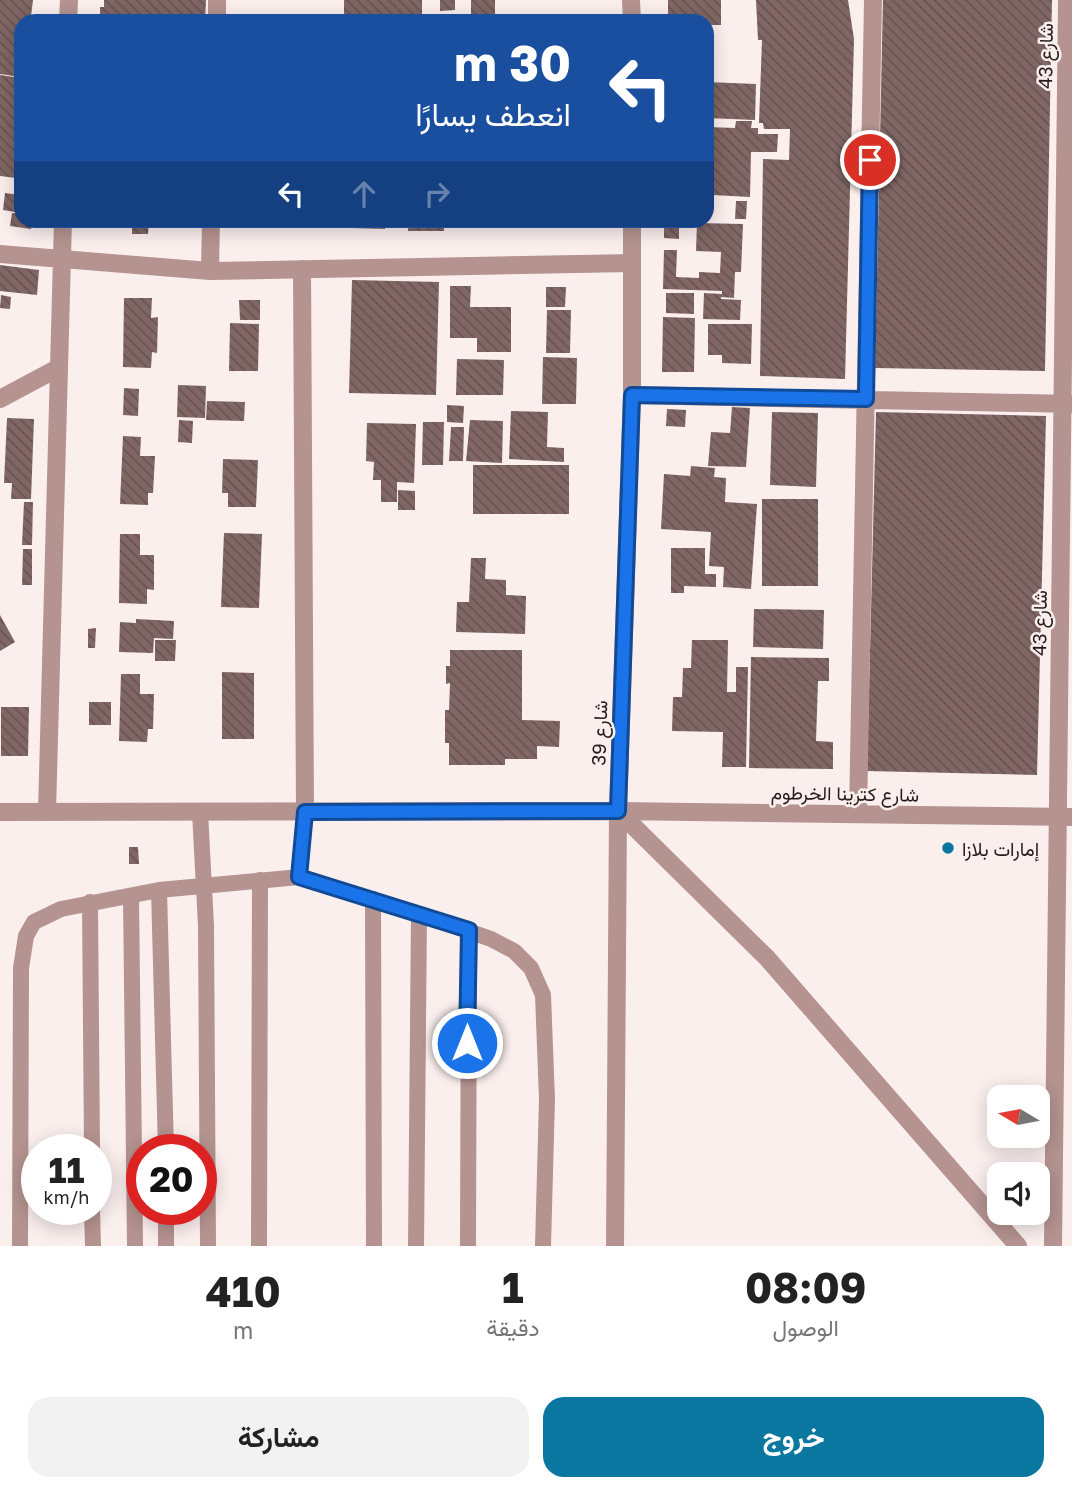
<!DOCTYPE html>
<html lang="ar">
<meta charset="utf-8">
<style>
body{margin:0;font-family:"Golos Text",Vazirmatn,sans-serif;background:#f2f2f2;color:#222;direction:rtl;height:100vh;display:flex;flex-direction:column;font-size:26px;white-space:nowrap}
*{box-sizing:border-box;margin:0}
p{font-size:23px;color:#767676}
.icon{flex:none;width:38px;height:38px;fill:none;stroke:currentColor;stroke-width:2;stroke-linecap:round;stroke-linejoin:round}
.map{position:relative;height:1246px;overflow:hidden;direction:ltr}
.panel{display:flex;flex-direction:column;background:#fff;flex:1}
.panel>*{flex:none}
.guide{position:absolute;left:14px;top:14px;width:700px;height:214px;border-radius:21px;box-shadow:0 4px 18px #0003;direction:rtl;background:#1a4fa0;color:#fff;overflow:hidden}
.needle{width:46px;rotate:280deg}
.buttons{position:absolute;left:987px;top:1085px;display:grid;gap:14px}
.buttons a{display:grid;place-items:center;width:63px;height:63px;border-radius:14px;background:#fff;box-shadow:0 4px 18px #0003;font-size:35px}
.speed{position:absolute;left:21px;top:1134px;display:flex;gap:14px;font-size:35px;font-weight:700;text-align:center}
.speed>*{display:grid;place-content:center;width:91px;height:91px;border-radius:50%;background:#fff;box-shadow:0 4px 18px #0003;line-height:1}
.speed small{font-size:18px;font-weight:400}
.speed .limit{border:10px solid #d22;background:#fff;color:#111}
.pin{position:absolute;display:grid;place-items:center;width:60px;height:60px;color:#fff;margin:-30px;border:4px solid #fff;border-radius:50%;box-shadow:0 2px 7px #0007}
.me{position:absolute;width:77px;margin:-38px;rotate:0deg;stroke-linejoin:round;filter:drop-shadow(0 0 5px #0008)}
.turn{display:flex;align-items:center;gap:24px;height:147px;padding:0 28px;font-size:32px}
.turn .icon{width:91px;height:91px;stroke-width:2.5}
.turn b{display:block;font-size:49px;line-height:60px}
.lanes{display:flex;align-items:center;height:66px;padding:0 28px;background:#0003;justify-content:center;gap:35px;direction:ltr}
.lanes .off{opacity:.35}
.eta{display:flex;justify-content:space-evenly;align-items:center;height:119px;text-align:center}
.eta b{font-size:42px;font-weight:700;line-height:49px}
.primary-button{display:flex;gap:14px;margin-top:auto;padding:14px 28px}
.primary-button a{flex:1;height:80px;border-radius:21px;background:#0a77a1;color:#fff;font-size:28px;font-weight:700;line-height:80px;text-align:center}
.primary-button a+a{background:#f2f2f2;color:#222}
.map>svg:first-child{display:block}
</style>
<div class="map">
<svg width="1072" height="1246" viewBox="0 0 1072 1246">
<defs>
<pattern id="building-back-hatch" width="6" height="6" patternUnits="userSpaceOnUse" patternTransform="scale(1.75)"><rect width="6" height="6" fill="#806765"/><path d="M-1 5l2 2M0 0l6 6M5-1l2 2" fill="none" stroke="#695452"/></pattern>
</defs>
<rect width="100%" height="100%" fill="#fbefee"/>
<path fill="url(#building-back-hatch)" d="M0 0H33L31 16 55 19 21 21V77L0 74Z
M104 0H206L205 21H100V7H104Z
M344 0H422V21H344Z
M440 0H455V10L440 11Z
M471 0H495V14L487 15 538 16V21H479V15H471Z
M668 0H721V25H707V21H668Z
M756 0H848L854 39 845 379 760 376 763 159 789 160 790 129H764L763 123H759L762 40H758Z
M883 0H1052L1045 371 875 368Z
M0 75 21 78V144L16 178 0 176Z
M707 82 756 84 755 120 707 118Z
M736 121H752L751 128H758V134H778L777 152H751L750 197 713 195V169L707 162V127L735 128Z
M5 193 21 195V213L3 210Z
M736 201H747L746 219H735Z
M12 213 21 214V220H33L31 229 10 226Z
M105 220H149L148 234H132V225L105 224Z
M318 220H332V225L318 224Z
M351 220H385V229L351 228Z
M409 220H444V231H408Z
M512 220H535L534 228 512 227Z
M664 220H679V239L664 238Z
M697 223 743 224 741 272H735L734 298 721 297V299L741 300 740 320 703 319 704 293 722 294V291L663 289 664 250H677L676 277 699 278V272L720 273 721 252 696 251Z
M0 265 39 270 37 295 0 291Z
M352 280 439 282 436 395 349 393Z
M450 286H471L470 307H511V352H477V338H450Z
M546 287H566L565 307H546Z
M666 293H694V314L666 313Z
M1 295 11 297 10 309 0 308Z
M124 298H152L151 318 158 317 157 353 152 352 151 368 123 367Z
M239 300H260V320H240Z
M547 310H571L570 353H546Z
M663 317 695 318 694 372H662Z
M230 323 259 324 258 371H229Z
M708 324H752L751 364 722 363V355H708Z
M543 357 577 358 576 404H542Z
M457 359 504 360 503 395H456Z
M178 385 206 386 205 418 177 417Z
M124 388 139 389 138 416 123 415Z
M207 401 245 402 244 421 206 420Z
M447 405 464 406 463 423 447 422Z
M732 407 750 408 746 467 708 466 711 432 730 433Z
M667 409 686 410 685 427 666 426Z
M511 411 548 412 547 447 564 448V462L509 459Z
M772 412 818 413 816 487 770 485Z
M876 412 1046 416 1037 775 867 771Z
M7 418 34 419 31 499H11L12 483H4Z
M179 420 193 421 192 443 178 442Z
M470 420 503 421 502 463 466 461Z
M423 422H444L443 465H422Z
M367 423 416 424 414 483 397 482V502H381V480H373L374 462 366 461Z
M451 427H464L463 461H449Z
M123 436 141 437 140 456H155L153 493H148V505L120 504Z
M223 459 258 460 256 507H228V493H222Z
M473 465H569V514H473Z
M691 466 715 468 714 477 726 478 725 502 757 504 751 589 723 587 724 567 709 566 711 532 661 529 664 474 690 476Z
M398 490 415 491V510H398Z
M762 499H818V586H762Z
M24 502H33L32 545H22Z
M224 533 262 534 259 608 221 607Z
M120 534H140V555H154V590L147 589V604L119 603Z
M671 548H705V574H716V587L684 586V593H671Z
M23 549H32V585H22Z
M471 558H486L485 579 506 580V595L526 596 525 634 456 632 457 602H469Z
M754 609 824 610 823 649 753 647Z
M0 615 15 642 0 651Z
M136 619 174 621 173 639 154 638 153 653 119 652 120 622 136 623Z
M96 628 95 648H88V629Z
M155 640H176L175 661H155Z
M692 640H728L727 692H736V667H748L746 767H722L723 732 672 731 673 697H682L683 668H691Z
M450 650H522V720L560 721 559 747 537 746V759H505V765H449V743H445V710H449L450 683 446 684V666H450Z
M751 657 829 658V681H818L816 741 833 742V769L749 768Z
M222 672 254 673V739H222Z
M121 674H140V694H154L153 729H148L147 742 119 741Z
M89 702H111V725H89Z
M1 707H29L28 756H1Z
M129 847H138L139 864H129Z"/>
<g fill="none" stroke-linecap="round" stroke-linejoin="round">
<path stroke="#b49390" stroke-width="16" d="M200 812 206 926 208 1246
M299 877 305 812
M159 890 166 1150
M131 896 135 1246
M373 899 374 1246
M90 902 92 1150
M92 1209 93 1246
M20 1246 21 968 26 936 34 922 61 909 159 890 299 877 419 914 491 939 514 951 531 968 543 995 547 1099 543 1246
M166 1246V1209
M259 1246 260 880
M416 1246 419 914
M468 1246 469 930"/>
<path stroke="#b49390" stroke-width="18" d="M68 21 69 0
M217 21V0
M0 254 210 271 632 263
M302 269 305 812
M210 271 211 220
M632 395 1072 404
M0 399 58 368
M618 811 767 958 1018 1246
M618 811 1072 817
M47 812 63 220
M858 814 873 0
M1053 1246 1067 0"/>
<path stroke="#b49390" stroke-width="18" d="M631 0 632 21
M0 812 618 811
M615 1246 618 811 632 395V220"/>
</g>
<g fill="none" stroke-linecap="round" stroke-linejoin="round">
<g stroke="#114b97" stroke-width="18">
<path id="route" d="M467 1043 469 930 299 877 305 812 618 811 632 395 866 399 870 160"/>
</g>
<use href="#route" stroke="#1a73e8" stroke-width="12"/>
</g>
<circle fill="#0a77a1" stroke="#fbefee" stroke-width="2.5" cx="948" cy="848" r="7"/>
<g text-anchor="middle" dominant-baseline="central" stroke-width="5" stroke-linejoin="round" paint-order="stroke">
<g font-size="19" fill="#271c1b" stroke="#fbefee">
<text transform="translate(1045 56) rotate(-89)">شارع 43</text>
<text transform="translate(1039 623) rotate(-89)">شارع 43</text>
<text transform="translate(599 733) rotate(-88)">شارع 39</text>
<text transform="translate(845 793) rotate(1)">شارع كترينا الخرطوم</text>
</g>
<g font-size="19" fill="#271c1b" stroke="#fbefee" text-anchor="start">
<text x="962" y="848">إمارات بلازا</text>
</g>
</g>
</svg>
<div class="buttons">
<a><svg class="needle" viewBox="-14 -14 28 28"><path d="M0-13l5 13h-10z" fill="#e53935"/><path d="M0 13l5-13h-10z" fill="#767676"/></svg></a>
<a><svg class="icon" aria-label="sound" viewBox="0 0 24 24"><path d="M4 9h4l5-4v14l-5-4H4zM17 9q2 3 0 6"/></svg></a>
</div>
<div class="speed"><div>11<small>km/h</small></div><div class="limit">20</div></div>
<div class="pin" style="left:870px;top:160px;background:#d93025"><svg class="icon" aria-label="arrive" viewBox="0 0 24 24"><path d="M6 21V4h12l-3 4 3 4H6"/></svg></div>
<svg class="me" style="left:467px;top:1043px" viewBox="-20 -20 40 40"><circle r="17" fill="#1a73e8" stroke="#fff" stroke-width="3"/><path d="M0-11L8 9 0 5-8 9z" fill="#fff"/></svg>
<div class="guide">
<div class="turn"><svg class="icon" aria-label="left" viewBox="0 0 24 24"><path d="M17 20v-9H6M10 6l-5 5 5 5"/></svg><div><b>30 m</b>انعطف يسارًا</div></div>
<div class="lanes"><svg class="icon" aria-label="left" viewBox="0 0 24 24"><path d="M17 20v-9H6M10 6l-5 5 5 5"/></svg><svg class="icon off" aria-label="ahead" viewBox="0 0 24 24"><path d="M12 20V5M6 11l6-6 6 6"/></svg><svg class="icon off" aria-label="right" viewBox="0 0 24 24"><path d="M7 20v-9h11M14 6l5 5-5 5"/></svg></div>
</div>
</div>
<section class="panel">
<div class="eta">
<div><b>08:09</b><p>الوصول</p></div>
<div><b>1</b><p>دقيقة</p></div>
<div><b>410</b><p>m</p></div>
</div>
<div class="primary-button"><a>خروج</a><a>مشاركة</a></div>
</section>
